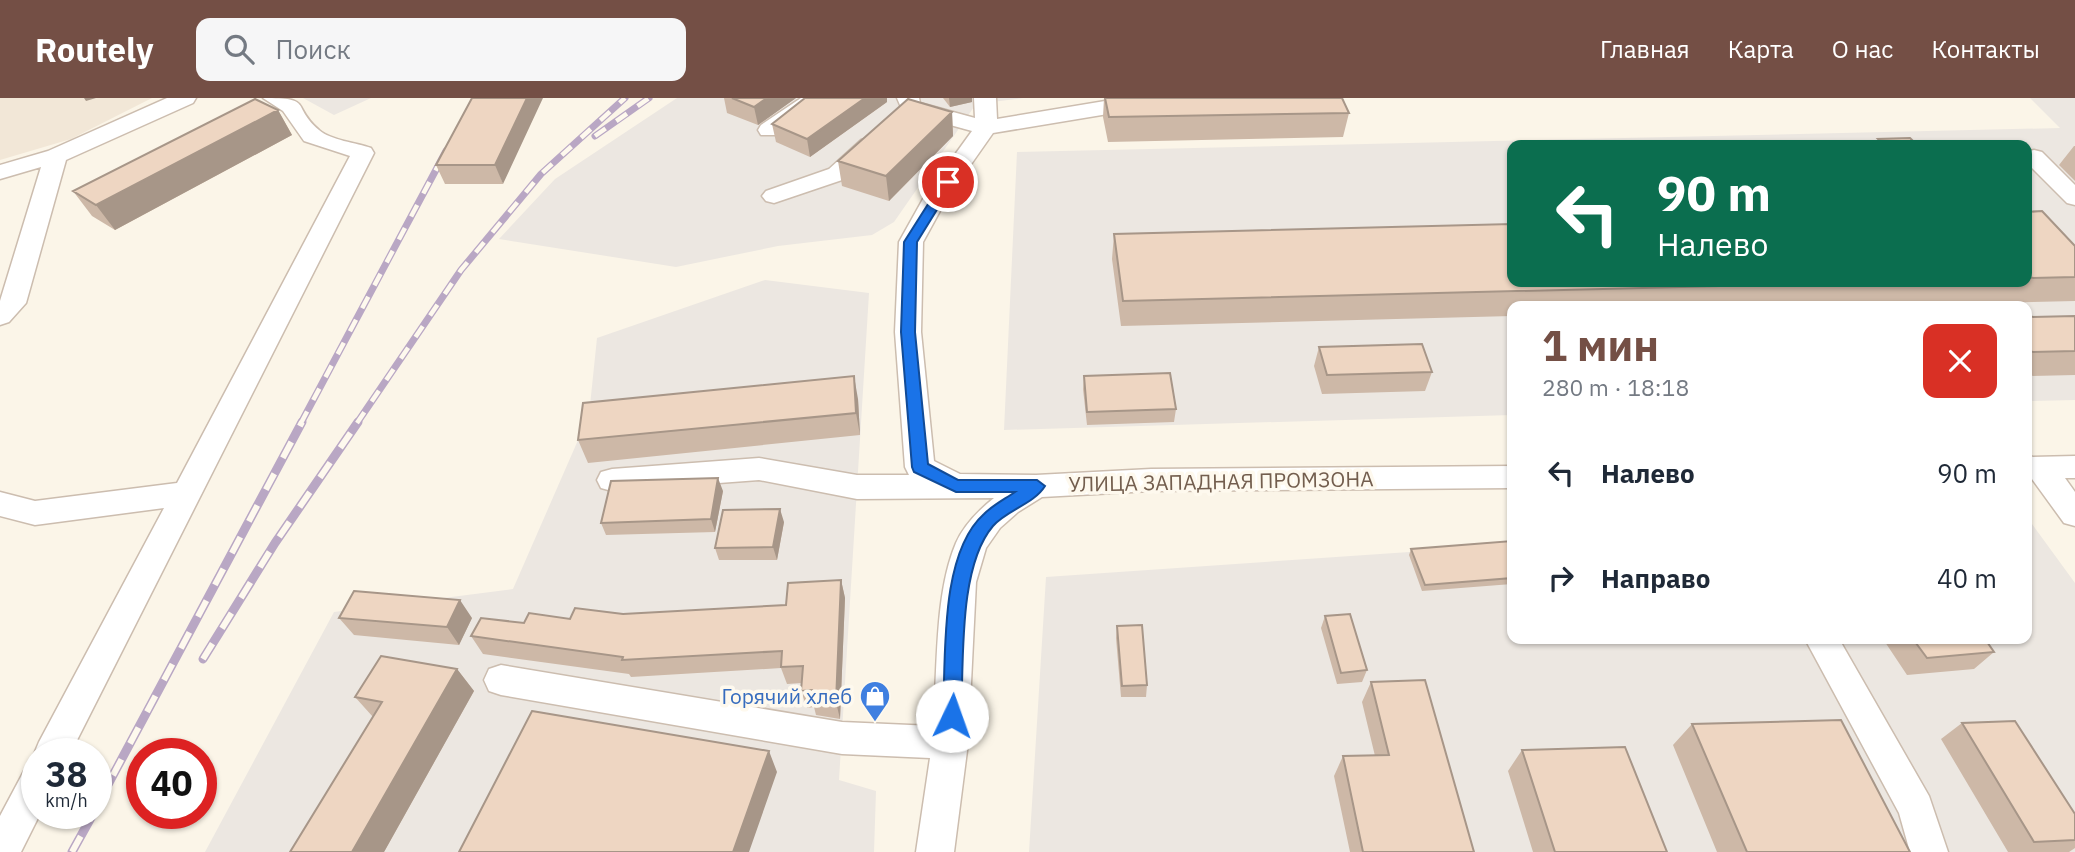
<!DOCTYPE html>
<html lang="ru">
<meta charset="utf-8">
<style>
body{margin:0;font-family:"IBM Plex Sans",sans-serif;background:#f6f6f7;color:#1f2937;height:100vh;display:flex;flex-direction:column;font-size:26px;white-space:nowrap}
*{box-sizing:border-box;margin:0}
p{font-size:23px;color:#747a83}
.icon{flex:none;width:38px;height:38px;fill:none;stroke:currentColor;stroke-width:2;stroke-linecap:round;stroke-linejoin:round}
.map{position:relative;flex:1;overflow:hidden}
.drawer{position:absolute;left:1507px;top:203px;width:525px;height:343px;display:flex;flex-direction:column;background:#fff;border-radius:14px;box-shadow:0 2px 5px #0004}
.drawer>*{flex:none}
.banner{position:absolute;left:1507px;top:42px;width:525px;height:147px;border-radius:14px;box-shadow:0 2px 5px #0004;background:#0b6e4f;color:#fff;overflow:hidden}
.speed{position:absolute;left:21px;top:640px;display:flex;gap:14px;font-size:35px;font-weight:700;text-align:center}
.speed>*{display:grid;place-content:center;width:91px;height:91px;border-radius:50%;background:#fff;box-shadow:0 2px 5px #0004;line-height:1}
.speed small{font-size:18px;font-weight:400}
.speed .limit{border:10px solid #d22;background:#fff;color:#111}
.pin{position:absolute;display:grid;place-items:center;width:60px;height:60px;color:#fff;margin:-30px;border:4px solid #fff;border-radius:50%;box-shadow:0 2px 7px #0007}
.me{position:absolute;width:77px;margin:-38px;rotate:3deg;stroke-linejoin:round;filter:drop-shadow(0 0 5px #0008)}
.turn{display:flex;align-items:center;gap:24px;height:147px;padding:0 35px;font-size:32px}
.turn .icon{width:91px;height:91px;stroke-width:2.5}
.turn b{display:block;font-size:49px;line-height:60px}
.round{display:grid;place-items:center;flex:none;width:74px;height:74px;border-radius:14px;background:#f6f6f7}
.headline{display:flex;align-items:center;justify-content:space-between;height:119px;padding:0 35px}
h1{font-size:42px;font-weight:700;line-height:52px;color:#744f45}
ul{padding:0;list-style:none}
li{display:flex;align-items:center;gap:21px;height:105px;padding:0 35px}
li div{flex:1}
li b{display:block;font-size:26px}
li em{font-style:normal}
header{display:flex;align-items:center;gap:42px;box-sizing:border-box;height:98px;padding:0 35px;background:#744f45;color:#fff}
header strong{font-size:33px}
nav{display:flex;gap:38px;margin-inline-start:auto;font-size:24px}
.search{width:490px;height:63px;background:#f6f6f7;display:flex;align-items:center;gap:18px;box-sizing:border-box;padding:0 24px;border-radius:14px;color:#747a83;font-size:26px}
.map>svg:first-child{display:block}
</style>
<header>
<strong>Routely</strong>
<div class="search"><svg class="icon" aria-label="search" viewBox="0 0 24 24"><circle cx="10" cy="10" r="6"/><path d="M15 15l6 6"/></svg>Поиск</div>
<nav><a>Главная</a><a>Карта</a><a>О нас</a><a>Контакты</a></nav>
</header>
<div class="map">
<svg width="2075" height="754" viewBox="0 0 2075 754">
<rect width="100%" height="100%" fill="#fbf5e8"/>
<path fill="#f2e7d7" d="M0 0H152L71 41 0 62Z"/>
<path fill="#ece7e1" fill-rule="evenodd" d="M303 0H371L334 17Z
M677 0H1023L976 6 894 124 872 137 778 148 676 169 499 141 555 81Z
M2030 0H2075V302L2027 303 2026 208H1512V317L1004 332 1017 54 2060 30ZM1512 47H2026V184H1512Z
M765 182 869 195 839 682 876 693 874 754H205L334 514 513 491 589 317 597 240Z
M2027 419 2075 485V754H1029L1046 479 1512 447V541H2026Z"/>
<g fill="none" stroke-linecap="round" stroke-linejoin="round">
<g stroke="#ccbdaf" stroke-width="3">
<path id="minor" d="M167 0H196L193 5 66 62 26 205 9 224 0 227V203L41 69 0 81V67L48 53Z
M263 0C315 0 290 7 319 32 330 42 357 45 371 50L374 55 70 656H37V662L34 656 39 644 164 410 35 427 0 418V394L35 403 177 385 350 58 304 43 283 13Z
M801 0H826L777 37H761L758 32 761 27Z
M897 0H919L920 5 975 20 974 0H996L997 21 1123 0H1215L1204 6 1132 12 993 35 946 102 923 144 921 234 934 363 960 376 1036 377 1151 371 1512 368V390L1151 393 1042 399 1018 414 1000 430 986 450 976 484 968 645 954 754H916L930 660 842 656 501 597 489 593 484 582 489 571 501 567 842 624 933 628C938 571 934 497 956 445 964 427 979 412 994 400L857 401 759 382 612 393 601 390 597 382 601 374 612 371 759 360 857 377H909L905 369 895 234 899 144 923 101 972 33 903 14Z
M869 40 880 47 845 81 774 105 766 103 762 98 766 93 829 71 861 42Z
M2034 52 2042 54 2075 87V107L2067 105 2026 64V54Z
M2075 358V380H2065L2075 394V428L2064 425 2032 381H2026V359Z
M1805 541H1839L1929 698 1948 754H1910L1899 715Z
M37 668V716H40L21 754H0V718L24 673Z"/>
</g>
<use href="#minor" fill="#fff" fill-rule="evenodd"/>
<g stroke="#b9a7c4" stroke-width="7">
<path id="rail-far1" d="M595 38 649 0
M301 325 446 53
M357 325 461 172 541 76 625 0"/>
</g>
<g stroke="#b9a7c4" stroke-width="9">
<path id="rail" d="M203 561 275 445 358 324
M96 709 302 324
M72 754 93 716"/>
</g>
<use href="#rail-far1" stroke="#fef9ee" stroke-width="4.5" stroke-dasharray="13" stroke-linecap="butt"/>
<use href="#rail" stroke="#fef9ee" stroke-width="6" stroke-dasharray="18" stroke-linecap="butt"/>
</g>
<path fill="#cdb8a7" d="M472 0 503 86H445L436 67Z
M724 0H796L758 27 727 15Z
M943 0H972V4L950 9Z
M1104 0H1342L1349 15 1343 39 1108 44 1103 19Z
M887 4 810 59 776 44 772 26Z
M278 12 292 37 115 132 92 118 73 93Z
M952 14 953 38 889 103 842 88 838 63Z
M1878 41 1917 47H1874Z
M2074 48H2075V83L2059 67Z
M2026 114 2075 148V203L1863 208H1512V218L1121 228 1112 161 1114 136 1512 184H2026Z
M2075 218V277L2026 278V219Z
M1319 249 1432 274 1425 293 1322 296 1314 268Z
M1084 278 1176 311 1174 324 1087 327 1083 291Z
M858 301 860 337 588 365 578 342Z
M723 393 715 434 606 437 601 425Z
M784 424 777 462H719L715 450Z
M1512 443V486L1422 493 1409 457 1411 451Z
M841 482 845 500 840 621 816 617 814 609 807 610 801 593 802 585 787 586 781 570 631 579 629 576 483 556 471 538 524 525 570 521 786 507Z
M1325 518 1367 572 1362 584 1337 586 1321 530Z
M339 520H472L459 547 354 537Z
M1117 528 1147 587 1146 599H1121L1116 540Z
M1883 541H1985L1994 554 1974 571 1907 577Z
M457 571 474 593 384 754H290L373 619 355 599Z
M1371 584 1474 754H1350L1334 678 1343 658H1375L1362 604Z
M1962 625 2075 716V750L2069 754H2008L1941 641Z
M1692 626 1910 754H1717L1673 647Z
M1522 652 1667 754H1533L1508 673Z"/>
<path fill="#a79688" d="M84 0H96L86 3Z
M527 0H543L503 86 495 67Z
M767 0H796L758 27 754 9Z
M865 0H887V4L810 59 807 41Z
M949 0H972V4L950 9Z
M278 12 292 37 115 132 96 107Z
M952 14 953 38 889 103 886 78Z
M854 278 858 301 860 337 856 315Z
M718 380 723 393 715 434 711 421Z
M780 411 784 424 777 462 773 449Z
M841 482 845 500 840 621 836 604Z
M460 502 472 520 459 547 447 529Z
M457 571 474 593 384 754H352Z
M769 653 777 674 749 754H733Z"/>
<path fill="#eed6c2" stroke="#a79688" stroke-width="2" d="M472 0H527L495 67H436Z
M732 0H767L754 9Z
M805 0H865L807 41 772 26Z
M1105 0H1342L1349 15 1109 19Z
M255 1 278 12 96 107 73 93Z
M908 1 952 14 886 78 838 63Z
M1910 40 1917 47H1884L1878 41Z
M2042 113 2075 148V179L2026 180V114Z
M1512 126V184H1876L1123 203 1114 136Z
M2075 218V253L2026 254V219Z
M1422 246 1432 274 1327 277 1319 249Z
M1170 275 1176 311 1087 314 1084 278Z
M854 278 856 315 578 342 583 305Z
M718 380 711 421 601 425 611 383Z
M780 411 773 449 715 450 723 412Z
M1512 443V480L1425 487 1411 451Z
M841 482 836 604 811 600 812 592 801 593 803 568 781 569 782 553 622 562 623 559 471 538 481 520 524 525 529 515 570 521 575 510 623 516 786 507 788 485Z
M354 493 460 502 447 529 339 520Z
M1350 516 1367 572 1341 575 1325 518Z
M1142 527 1147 587 1122 588 1117 528Z
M1913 541H1985L1994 554 1927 560Z
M381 558 457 571 352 754H290L382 604 355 599Z
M1425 582 1474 754H1363L1343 658 1389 657 1371 584Z
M532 613 769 653 733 754H459Z
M1841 622 1910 754H1747L1692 626Z
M2015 623 2075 716V742L2034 744 1962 625Z
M1625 649 1667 754H1555L1522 652Z"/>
<path fill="#1a73e8" stroke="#114b97" stroke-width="2" d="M944 81 954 84 917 144 915 234 928 366 958 382H1037L1045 388C1034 406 1007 412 993 428 958 469 964 564 961 618L959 624 952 627 945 624 943 618C946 561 939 456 984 416 993 407 1005 401 1015 394H956L914 374 912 369 901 234 904 144Z"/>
<defs>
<g id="shop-pin" transform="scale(1.575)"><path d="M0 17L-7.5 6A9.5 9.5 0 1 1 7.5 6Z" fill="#3f7fe0" stroke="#fef9ee"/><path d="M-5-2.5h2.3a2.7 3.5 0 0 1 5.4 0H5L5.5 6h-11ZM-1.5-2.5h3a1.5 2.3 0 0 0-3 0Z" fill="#fff"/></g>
</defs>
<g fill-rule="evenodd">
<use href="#shop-pin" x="875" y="598"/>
</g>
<g text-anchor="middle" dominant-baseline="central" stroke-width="7" stroke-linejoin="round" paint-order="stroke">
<g font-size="21" fill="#735e4e" stroke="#fef9ee">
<text transform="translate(1221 383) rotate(-1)">УЛИЦА ЗАПАДНАЯ ПРОМЗОНА</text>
</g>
<g font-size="21" fill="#366cbe" stroke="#fef9ee" text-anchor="end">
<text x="852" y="598">Горячий хлеб</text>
</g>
</g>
</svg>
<div class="speed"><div>38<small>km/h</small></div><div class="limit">40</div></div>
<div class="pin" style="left:948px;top:84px;background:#d93025"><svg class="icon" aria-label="arrive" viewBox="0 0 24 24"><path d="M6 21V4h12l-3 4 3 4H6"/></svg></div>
<svg class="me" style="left:952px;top:618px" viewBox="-20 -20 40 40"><circle r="19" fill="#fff"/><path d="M0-13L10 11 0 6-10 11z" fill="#1a73e8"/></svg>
<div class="banner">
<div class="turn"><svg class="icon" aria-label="left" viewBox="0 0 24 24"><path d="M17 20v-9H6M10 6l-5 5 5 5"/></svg><div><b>90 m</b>Налево</div></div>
</div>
<section class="drawer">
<div class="headline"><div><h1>1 мин</h1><p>280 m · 18:18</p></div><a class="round" style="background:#d93025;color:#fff"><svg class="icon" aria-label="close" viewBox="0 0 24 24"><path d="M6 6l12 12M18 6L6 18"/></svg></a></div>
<ul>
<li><svg class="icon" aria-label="left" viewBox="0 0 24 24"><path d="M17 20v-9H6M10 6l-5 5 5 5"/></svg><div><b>Налево</b></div><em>90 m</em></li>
<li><svg class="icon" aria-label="right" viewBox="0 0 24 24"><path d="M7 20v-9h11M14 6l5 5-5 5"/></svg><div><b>Направо</b></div><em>40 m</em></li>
</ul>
</section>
</div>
